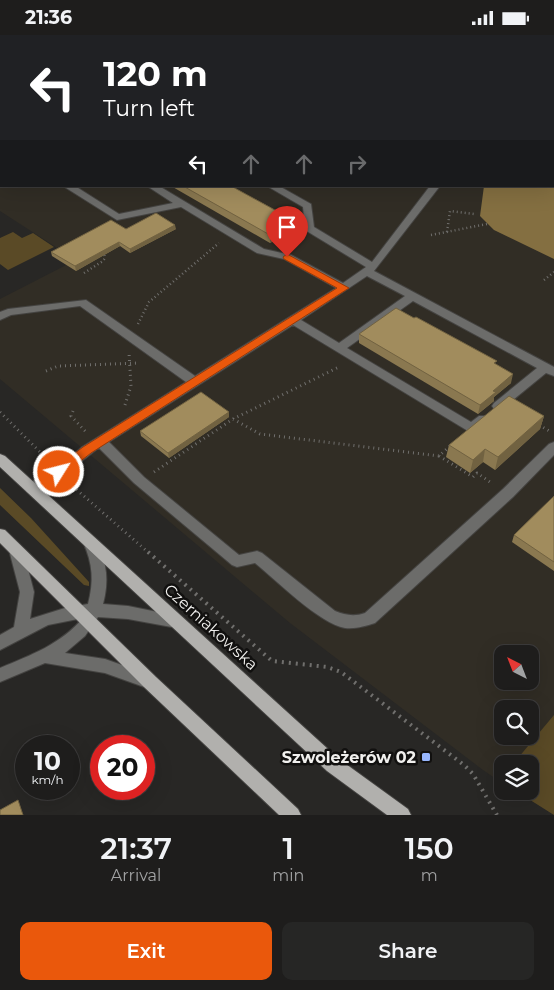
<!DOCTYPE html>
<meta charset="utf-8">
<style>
body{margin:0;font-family:Montserrat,sans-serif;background:#262625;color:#f1f3f6;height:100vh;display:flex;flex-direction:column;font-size:19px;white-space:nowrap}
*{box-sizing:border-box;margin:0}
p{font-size:16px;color:#a1a2a3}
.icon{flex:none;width:28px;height:28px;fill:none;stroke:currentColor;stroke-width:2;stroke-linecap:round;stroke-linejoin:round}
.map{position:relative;height:780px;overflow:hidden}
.side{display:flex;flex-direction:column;background:#1e1d1c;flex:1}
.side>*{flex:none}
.hud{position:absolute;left:0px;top:0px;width:555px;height:152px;box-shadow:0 5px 20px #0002,0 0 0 1px #3c3b3b;background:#202124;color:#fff;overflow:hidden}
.needle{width:32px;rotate:318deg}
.tools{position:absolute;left:494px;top:610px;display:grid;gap:10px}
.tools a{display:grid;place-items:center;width:45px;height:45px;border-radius:10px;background:#1e1d1c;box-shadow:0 5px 20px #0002,0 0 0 1px #3c3b3b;font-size:25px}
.speed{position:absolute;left:15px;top:700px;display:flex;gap:10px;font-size:25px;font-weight:700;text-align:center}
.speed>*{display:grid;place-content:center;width:65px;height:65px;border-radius:50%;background:#1e1d1c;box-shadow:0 5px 20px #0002,0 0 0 1px #3c3b3b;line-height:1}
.speed small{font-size:12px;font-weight:400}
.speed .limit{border:8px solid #d22;background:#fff;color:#111}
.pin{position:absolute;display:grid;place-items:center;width:42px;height:42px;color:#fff;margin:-51px -21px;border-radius:50% 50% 50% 0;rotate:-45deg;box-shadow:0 0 5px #0007}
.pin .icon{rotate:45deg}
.me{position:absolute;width:55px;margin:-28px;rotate:54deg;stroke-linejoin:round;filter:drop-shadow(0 0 4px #0008)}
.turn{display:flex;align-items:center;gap:18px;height:105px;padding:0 20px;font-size:22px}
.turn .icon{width:65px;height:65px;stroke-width:2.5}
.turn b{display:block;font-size:35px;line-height:42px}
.lanes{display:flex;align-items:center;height:48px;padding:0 20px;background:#0003;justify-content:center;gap:25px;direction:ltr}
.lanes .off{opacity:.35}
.eta{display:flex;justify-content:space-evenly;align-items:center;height:85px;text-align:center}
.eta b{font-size:30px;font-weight:600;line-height:35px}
.button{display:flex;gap:10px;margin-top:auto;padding:10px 20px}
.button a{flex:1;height:58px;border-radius:10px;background:#ea580c;color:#fff;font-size:20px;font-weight:600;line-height:58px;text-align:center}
.button a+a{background:#262625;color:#f1f3f6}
.status{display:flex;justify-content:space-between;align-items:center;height:35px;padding:0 25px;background:#1e1d1c;direction:ltr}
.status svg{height:14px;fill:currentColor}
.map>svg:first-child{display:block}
</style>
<div class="status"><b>21:36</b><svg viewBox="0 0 49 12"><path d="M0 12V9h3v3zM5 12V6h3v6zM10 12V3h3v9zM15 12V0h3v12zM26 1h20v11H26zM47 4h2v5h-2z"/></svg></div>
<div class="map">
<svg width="554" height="780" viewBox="0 0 554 780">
<rect width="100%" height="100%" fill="#282725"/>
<path fill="#312d25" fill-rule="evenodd" d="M0 0H554V780L516 756H530V729H502V748L483 735 290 588 0 344V264L76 225 0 176ZM1 1H554V151H1ZM502 619H530V646H502ZM502 674H530V701H502Z"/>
<path fill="#5a4a26" d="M13 197 22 203 33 198 54 212 8 235 0 229V203Z
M0 453 31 483 89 547V551L84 550 0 470Z
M554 680V780L516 756H530V729H513Z"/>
<path fill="#846f41" d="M485 0H554V224L494 195 480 181 484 151H554V1Z"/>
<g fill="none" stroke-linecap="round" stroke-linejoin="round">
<g stroke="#444341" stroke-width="2">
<path id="service" d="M449 0H458L459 1H450Z
M0 49H1V54H0Z
M63 151H75L119 179 173 168 147 151H159L264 214 291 220 343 248 366 232 305 195 303 172 267 151H279L311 169 314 192 372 227 430 151H440L374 236 554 332V341L546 338 502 374H494L492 371 494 368 537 333 413 266 347 313 471 387 479 381H487L489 384C485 391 476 399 468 396L293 290 109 407 144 442 239 520 257 516 262 518 335 576C345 580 354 582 365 578L503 454 549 409 554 407V420L513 462 375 588C365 591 357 594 345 593 320 589 276 545 255 528L237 532 232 530 134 448 99 413C85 422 43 462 27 457L25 453 27 449 64 428 82 412 186 347 80 271 11 280 0 285V277L8 274 86 265 195 341 336 253 284 224 257 218 181 172 117 185ZM367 241 405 261 339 308 301 285Z"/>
</g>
<g stroke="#444341" stroke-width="2">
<path id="tertiary" d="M90 501 95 503 97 507C107 529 109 546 103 569L128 571 182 582 185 587 182 592 177 593 128 584 98 582 85 601 65 618 105 624 153 641 155 646 153 651 147 653 105 638 45 628 0 647V633C31 620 61 609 83 583L48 590 0 615V600L14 592 20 557 9 515 11 511 16 509 21 511 23 515 34 557 30 584 65 573 88 569C94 546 93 529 83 507L85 503Z"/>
</g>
<g stroke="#444341" stroke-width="2">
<path id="primary" d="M0 419 5 421 339 724 408 774 411 780H387L327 736 0 432Z
M0 494 5 495 156 642 298 774 301 780H279L144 652 0 508Z"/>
</g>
<path stroke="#706f6d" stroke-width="2.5" stroke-dasharray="1 3" stroke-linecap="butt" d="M447 197 450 176 474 179
M431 200 487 189
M84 238 103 226 105 223 104 218
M544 245 554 237
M138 289 149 267 219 208"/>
<path stroke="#706f6d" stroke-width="3" stroke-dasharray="1 4" stroke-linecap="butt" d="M46 336 58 331 139 328
M125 370 131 351 129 318
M73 376 71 381 86 397
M0 377 48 425
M233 384 260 399 439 421 450 411
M539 390 551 397
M439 421 473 442 477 438 493 449
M154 437 233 384 339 332
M69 448 149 518"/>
<path stroke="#706f6d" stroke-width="4" stroke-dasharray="2 5" stroke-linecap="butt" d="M148 517 272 626 327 632 341 637 464 730 473 739 497 780"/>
<use href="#service" fill="#6c6c6a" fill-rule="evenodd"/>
<use href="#tertiary" fill="#6c6c6a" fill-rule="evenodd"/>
<use href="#primary" fill="#b1b0ad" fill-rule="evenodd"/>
</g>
<path fill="#8a7850" d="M1 27V41H0V28Z
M171 151H231L295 186V194L270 208Z
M126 194H176L130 218 120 211 76 236 52 221 51 217Z
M359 299 496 329 511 348 494 362V366L478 379 359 308Z
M544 381 540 394 495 435 483 427 470 438 446 422 449 410Z
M229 382 169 423 141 401 140 396Z
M554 461V536L512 507 514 500Z"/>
<path fill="#716241" d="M0 124H1V144H0Z
M295 186V194L270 208V200Z
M175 190 176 194 130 218V214Z
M119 207 120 211 76 236 75 231Z
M513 339 511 348 494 362V366L478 379 480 370 493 356Z
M229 377V382L169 423 168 418Z
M544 381 540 394 495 435 498 422Z
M485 414 483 427 470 438 473 425Z"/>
<path fill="#a18c5d" stroke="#716241" d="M41 0H176L183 1H39Z
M0 115 1 116V124H0Z
M183 151H231L295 186 270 200Z
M156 178 175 190 130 214 119 207 75 231 51 217 111 185 126 194Z
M396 273 414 283 416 282 497 326 494 328 513 339 493 356 496 357 480 370 359 299Z
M201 357 229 377 168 418 140 396Z
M509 361 544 381 498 422 485 414 473 425 449 410Z
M554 461V527L514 500Z
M18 765 23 780H0V775Z"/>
<path fill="#ea580c" stroke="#983908" d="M287 219 349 253 91 418 63 440H54L53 437 54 434 83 412 337 253 284 224 283 222Z"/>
<rect fill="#97b6fd" stroke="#11100f" stroke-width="2" x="421" y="717" width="10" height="10" rx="2.5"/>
<g text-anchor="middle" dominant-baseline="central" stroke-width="5" stroke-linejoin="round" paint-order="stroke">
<g font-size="16" fill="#f1f0ee" stroke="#11100f">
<text transform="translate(211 592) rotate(42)">Czerniakowska</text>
</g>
<g font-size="16" font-weight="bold" fill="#f1f0ee" stroke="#11100f" text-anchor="end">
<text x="416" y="722">Szwoleżerów 02</text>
</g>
</g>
</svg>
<div class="tools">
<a><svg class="needle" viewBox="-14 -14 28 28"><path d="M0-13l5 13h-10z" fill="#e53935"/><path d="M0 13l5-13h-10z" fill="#a1a2a3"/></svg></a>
<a><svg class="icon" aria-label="search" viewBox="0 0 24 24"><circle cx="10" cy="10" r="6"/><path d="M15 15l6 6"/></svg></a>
<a><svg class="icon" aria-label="layers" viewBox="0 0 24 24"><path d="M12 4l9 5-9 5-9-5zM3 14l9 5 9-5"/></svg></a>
</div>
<div class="speed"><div>10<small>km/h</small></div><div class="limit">20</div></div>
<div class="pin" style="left:287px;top:222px;background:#d93025"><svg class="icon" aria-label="arrive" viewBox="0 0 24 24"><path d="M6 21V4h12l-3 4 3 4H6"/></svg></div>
<svg class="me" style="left:59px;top:437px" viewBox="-20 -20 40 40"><circle r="17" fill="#ea580c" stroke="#fff" stroke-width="3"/><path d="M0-11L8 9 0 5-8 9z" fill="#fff"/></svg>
<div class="hud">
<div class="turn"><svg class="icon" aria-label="left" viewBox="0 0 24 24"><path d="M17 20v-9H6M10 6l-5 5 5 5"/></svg><div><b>120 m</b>Turn left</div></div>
<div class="lanes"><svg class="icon" aria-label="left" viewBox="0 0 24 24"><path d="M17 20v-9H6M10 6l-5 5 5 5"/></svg><svg class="icon off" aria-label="ahead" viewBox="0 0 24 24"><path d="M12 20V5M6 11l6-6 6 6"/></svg><svg class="icon off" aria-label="ahead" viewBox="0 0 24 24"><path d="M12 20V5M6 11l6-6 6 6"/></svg><svg class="icon off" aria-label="right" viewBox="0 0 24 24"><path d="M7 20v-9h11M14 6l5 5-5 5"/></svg></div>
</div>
</div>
<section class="side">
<div class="eta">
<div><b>21:37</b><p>Arrival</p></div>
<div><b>1</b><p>min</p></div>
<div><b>150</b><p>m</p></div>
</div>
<div class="button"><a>Exit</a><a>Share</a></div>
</section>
